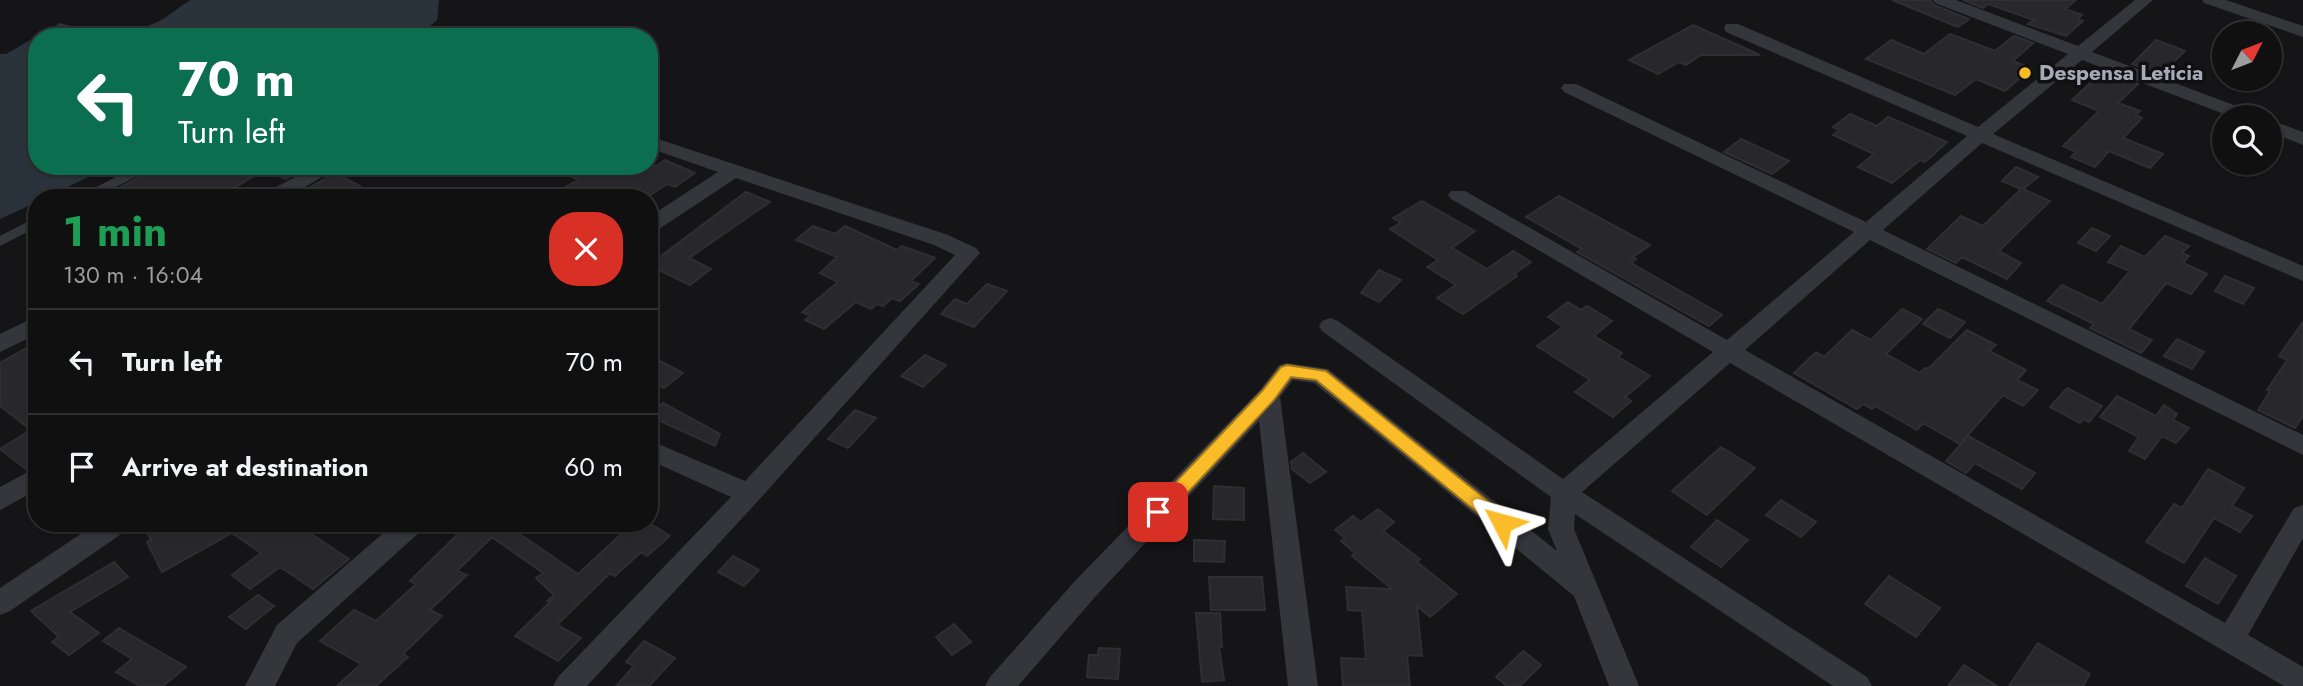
<!DOCTYPE html>
<meta charset="utf-8">
<style>
body{margin:0;font-family:Jost,sans-serif;background:#1e1e1f;color:#f1f3f6;height:100vh;display:flex;flex-direction:column;font-size:26px;white-space:nowrap}
*{box-sizing:border-box;margin:0}
p{font-size:23px;color:#9c9d9f}
.icon{flex:none;width:38px;height:38px;fill:none;stroke:currentColor;stroke-width:2;stroke-linecap:round;stroke-linejoin:round}
.map{position:relative;flex:1;overflow:hidden}
.drawer{position:absolute;left:28px;top:189px;width:630px;height:343px;display:flex;flex-direction:column;background:#101011;border-radius:28px;box-shadow:0 2px 5px #0004,0 0 0 2px #303031}
.drawer>*{flex:none}
.hud{position:absolute;left:28px;top:28px;width:630px;height:147px;border-radius:28px;box-shadow:0 2px 5px #0004,0 0 0 2px #303031;background:#0b6e4f;color:#fff;overflow:hidden}
.needle{width:46px;rotate:48deg}
.controls{position:absolute;left:2212px;top:21px;display:grid;gap:14px}
.controls a{display:grid;place-items:center;width:70px;height:70px;border-radius:50%;background:#101011;box-shadow:0 2px 5px #0004,0 0 0 2px #303031;font-size:35px}
.pin{position:absolute;display:grid;place-items:center;width:60px;height:60px;color:#fff;margin:-30px;border-radius:14px;box-shadow:0 4px 10px #0006}
.me{position:absolute;width:77px;margin:-38px;rotate:309deg;stroke-linejoin:round;filter:drop-shadow(0 0 5px #0008)}
.turn{display:flex;align-items:center;gap:24px;height:147px;padding:0 35px;font-size:32px}
.turn .icon{width:91px;height:91px;stroke-width:2.5}
.turn b{display:block;font-size:49px;line-height:60px}
.round{display:grid;place-items:center;flex:none;width:74px;height:74px;border-radius:28px;background:#1e1e1f}
.summary{display:flex;align-items:center;justify-content:space-between;height:119px;padding:0 35px}
h1{font-size:42px;font-weight:700;line-height:52px;color:#1e9e55}
ul{padding:0;list-style:none}
li{display:flex;align-items:center;gap:21px;height:105px;padding:0 35px;border-top:2px solid #303031}
li div{flex:1}
li b{display:block;font-size:26px}
li em{font-style:normal}
.map>svg:first-child{display:block}
</style>
<div class="map">
<svg width="2303" height="686" viewBox="0 0 2303 686">
<rect width="100%" height="100%" fill="#151517"/>
<path fill="#2a333b" d="M191 0H439L437 20 417 37H37V166H111L45 198H37V202L0 219V54H6L60 23C99 34 125 39 163 19 173 13 181 5 191 0Z"/>
<path fill="#28272b" stroke="#2f2e33" stroke-width="2" d="M1892 0H1930L1934 5 1969 19 1958 27Z
M1963 0H2076L2065 9 2082 15 2078 19 2083 21 2066 36 2028 24 2034 20 1988 4 1983 8Z
M1693 25 1760 55H1701L1686 65 1679 62 1658 74 1629 60Z
M1950 34 1995 51 2014 36 2033 43 2013 61 2031 68 2005 91 1976 79 1955 95 1866 59 1891 40 1924 54Z
M2156 40 2185 51 2162 74 2132 64Z
M2098 76 2114 82 2119 77 2138 84 2118 103 2140 111 2136 115 2142 118 2123 138 2163 154 2150 168 2109 151 2095 167 2071 157 2076 152 2063 146 2099 111 2072 100Z
M1850 114 1877 126 1888 117 1947 142 1925 162 1920 160 1892 183 1858 167 1874 154 1833 135 1839 130 1833 127Z
M1741 139 1789 161 1772 174 1724 152Z
M665 160 695 173 675 187 667 184 647 197 546 198 578 180 572 177 589 166H656Z
M159 166H310L286 179 264 170 217 198H133L116 190Z
M2016 167 2038 177 2023 189 2050 201 1999 251 2021 263 2007 279 1962 257 1956 263 1927 249 1961 216 1983 226 2021 189 2002 181Z
M335 173 360 186 338 198H292Z
M746 192 770 202 689 258 711 269 690 285 649 265Z
M1559 196 1650 245 1633 257 1636 259 1631 263 1722 315 1709 326 1577 252 1582 249 1526 217Z
M1422 201 1475 231 1452 248 1487 269 1513 251 1531 262 1514 274 1517 276 1463 314 1437 298 1456 285 1427 267 1438 260 1390 229 1401 223 1393 218Z
M813 226 835 234 845 226 897 250 902 246 935 258 911 281 919 284 900 301 892 298 883 306 877 304 871 309 856 302 824 329 805 320 810 316 802 312 838 282 820 273 837 257 796 240Z
M2092 228 2110 236 2096 251 2078 243Z
M2165 236 2189 246 2182 253 2189 256 2183 263 2207 274 2191 294 2166 283 2129 329 2152 340 2141 353 2090 328 2094 324 2047 301 2062 285 2102 304 2130 271 2108 262 2121 246 2145 257Z
M1379 270 1401 280 1379 302 1361 293Z
M2225 276 2254 288 2243 304 2215 291Z
M987 284 1007 291 974 327 941 314 955 299 967 304Z
M1568 302 1581 310 1587 306 1612 321 1594 336 1622 353 1618 357 1650 376 1625 397 1631 401 1613 417 1575 392 1590 380 1537 346 1563 327 1548 317Z
M1902 309 1922 319 1886 354 1920 373 1925 368 1928 369 1967 330 1996 345 1989 351 2026 370 2017 380 2038 390 2023 406 2003 395 1960 444 1923 423 1917 430 1875 406 1872 409 1863 404 1857 409 1794 373 1816 352 1824 357 1852 330 1871 340Z
M1938 309 1965 322 1950 338 1923 324Z
M2303 322V416L2295 428 2258 410 2270 391 2267 390 2287 360 2279 356Z
M2177 339 2204 352 2192 369 2164 356Z
M37 342V463L26 469 0 449 31 430 0 406V363Z
M925 355 946 365 923 387 901 376Z
M660 361 683 373 664 388 649 380V369Z
M2067 388 2102 406 2089 422 2083 419 2080 423 2050 407Z
M2117 396 2156 416 2164 405 2177 414 2173 420 2189 428 2176 443 2162 436 2145 459 2129 451 2139 437 2100 417Z
M663 403 720 434 715 446 649 416Z
M855 410 876 418 848 448 828 439Z
M1968 436 2035 473 2022 489 1975 463 1966 473 1946 461Z
M1721 447 1755 468 1707 515 1672 491Z
M1303 453 1326 472 1310 483 1292 469 1291 462Z
M2208 469 2244 488 2232 506 2252 516 2240 532 2214 518 2184 563 2146 542 2174 504 2182 508Z
M1214 486 1244 488V520L1213 519Z
M1781 500 1816 522 1801 537 1766 515Z
M1378 509 1394 522 1383 531 1420 559 1417 562 1457 594 1430 617 1417 606 1422 656 1407 655 1410 686H1343L1341 658 1366 659 1362 611 1348 610 1346 587 1392 589 1352 556 1355 553 1341 541 1345 538 1335 530 1353 516 1361 522Z
M1717 520 1748 540 1721 567 1691 547Z
M164 523H295L349 559 313 589 280 567 250 589 232 575 261 553 232 533 162 572 147 542 151 540 147 531Z
M469 523H527L517 532 578 574 633 523H649L670 536 647 556 641 552 615 576 610 573 557 625 581 638 558 661 515 636 550 602 547 601 554 595 536 578 543 573 492 537 457 571 467 575 430 610 442 616 403 654 408 657 376 686H337L361 664 320 641 354 610 376 621 416 584 410 581Z
M1194 540 1225 541 1224 562 1194 561Z
M733 556 759 570 744 586 718 572Z
M2205 558 2236 576 2218 604 2186 586Z
M114 562 128 577 70 612 99 633 69 655 52 642 59 637 31 611Z
M1889 576 1940 608 1916 637 1865 604Z
M1209 577H1262L1265 610H1211Z
M258 595 274 606 246 629 229 617Z
M1196 613H1220L1222 647H1219L1224 680 1202 682Z
M954 624 971 642 952 655 936 637Z
M119 628 148 645 186 667 163 686H140L116 672 132 659 103 641Z
M644 641 675 658 649 686H616L634 666 626 662Z
M2038 643 2090 674 2083 686H2009Z
M1099 648 1120 649 1118 679 1087 677 1089 655H1098Z
M1523 651 1541 665 1520 686H1507L1496 677Z
M1964 665 1997 686H1948Z"/>
<g fill="none" stroke-linecap="round" stroke-linejoin="round">
<path stroke="#35363c" stroke-width="9" d="M85 198 147 166
M0 241 37 222"/>
<path fill="#35363c" fill-rule="evenodd" d="M1933 0H1956L2078 46 2135 0H2153L2092 52 2255 113 2257 117H2232L2082 60 1993 134 2303 266V281L1982 143 1883 230 2303 435V455L1870 240 1745 350 2225 623 2294 508 2303 505V538L2248 635 2303 667V686H2284L1730 363 1582 492 1867 677 1872 686H1833L1575 514 1574 529 1639 686H1609L1574 596 1314 383 1293 380 1280 397 1318 686H1288L1259 421 1095 597 1018 686H985L990 677 1075 581 1260 390 1279 365 1287 363 1328 369 1557 551 1548 529 1551 497 1322 331 1319 326 1322 321 1330 318 1338 321 1563 479 1713 352 1451 199 1448 195 1451 191H1465L1727 340 1854 232 1564 92 1561 88 1564 84H1576L1866 222 1967 136 1726 32 1724 28 1726 24H1738L1978 127 2068 54 1935 3Z
M2202 0H2226L2303 26V37L2204 3Z
M2270 120 2303 132V145L2270 132Z
M649 136 948 235 976 248 980 253 758 501 587 686H553L558 677 731 497 649 460V440L745 481 955 255 934 245 736 178 656 231 649 232V217L718 172 649 148Z
M316 166H341L286 198H260L263 194Z
M37 316V334L0 352V334Z
M37 467V490L0 510V487Z
M97 523H131L127 530 10 611 0 615V588Z
M395 523H426L422 530 297 643 275 686H245L277 625Z"/>
</g>
<path fill="#fbbc29" stroke="#a37a1b" stroke-width="2" d="M1287 365 1326 371 1508 517 1511 523 1508 528 1502 530 1496 528 1316 380 1291 377 1274 400 1165 517H1152L1149 512 1152 507 1262 391 1281 367Z"/>
<circle fill="#fbbc29" stroke="#101012" stroke-width="2.5" cx="2025" cy="73" r="7"/>
<g text-anchor="middle" dominant-baseline="central" stroke-width="7" stroke-linejoin="round" paint-order="stroke">
<g font-size="21" font-weight="bold" fill="#a6aab7" stroke="#101012" text-anchor="start">
<text x="2039" y="73">Despensa Leticia</text>
</g>
</g>
</svg>
<div class="controls">
<a><svg class="needle" viewBox="-14 -14 28 28"><path d="M0-13l5 13h-10z" fill="#e53935"/><path d="M0 13l5-13h-10z" fill="#9c9d9f"/></svg></a>
<a><svg class="icon" aria-label="search" viewBox="0 0 24 24"><circle cx="10" cy="10" r="6"/><path d="M15 15l6 6"/></svg></a>
</div>
<div class="pin" style="left:1158px;top:512px;background:#d93025"><svg class="icon" aria-label="arrive" viewBox="0 0 24 24"><path d="M6 21V4h12l-3 4 3 4H6"/></svg></div>
<svg class="me" style="left:1502px;top:523px" viewBox="-20 -20 40 40"><path d="M0-17L14 15 0 8-14 15z" fill="#fbbc29" stroke="#fff" stroke-width="4"/></svg>
<div class="hud">
<div class="turn"><svg class="icon" aria-label="left" viewBox="0 0 24 24"><path d="M17 20v-9H6M10 6l-5 5 5 5"/></svg><div><b>70 m</b>Turn left</div></div>
</div>
<section class="drawer">
<div class="summary"><div><h1>1 min</h1><p>130 m · 16:04</p></div><a class="round" style="background:#d93025;color:#fff"><svg class="icon" aria-label="close" viewBox="0 0 24 24"><path d="M6 6l12 12M18 6L6 18"/></svg></a></div>
<ul>
<li><svg class="icon" aria-label="left" viewBox="0 0 24 24"><path d="M17 20v-9H6M10 6l-5 5 5 5"/></svg><div><b>Turn left</b></div><em>70 m</em></li>
<li><svg class="icon" aria-label="arrive" viewBox="0 0 24 24"><path d="M6 21V4h12l-3 4 3 4H6"/></svg><div><b>Arrive at destination</b></div><em>60 m</em></li>
</ul>
</section>
</div>
